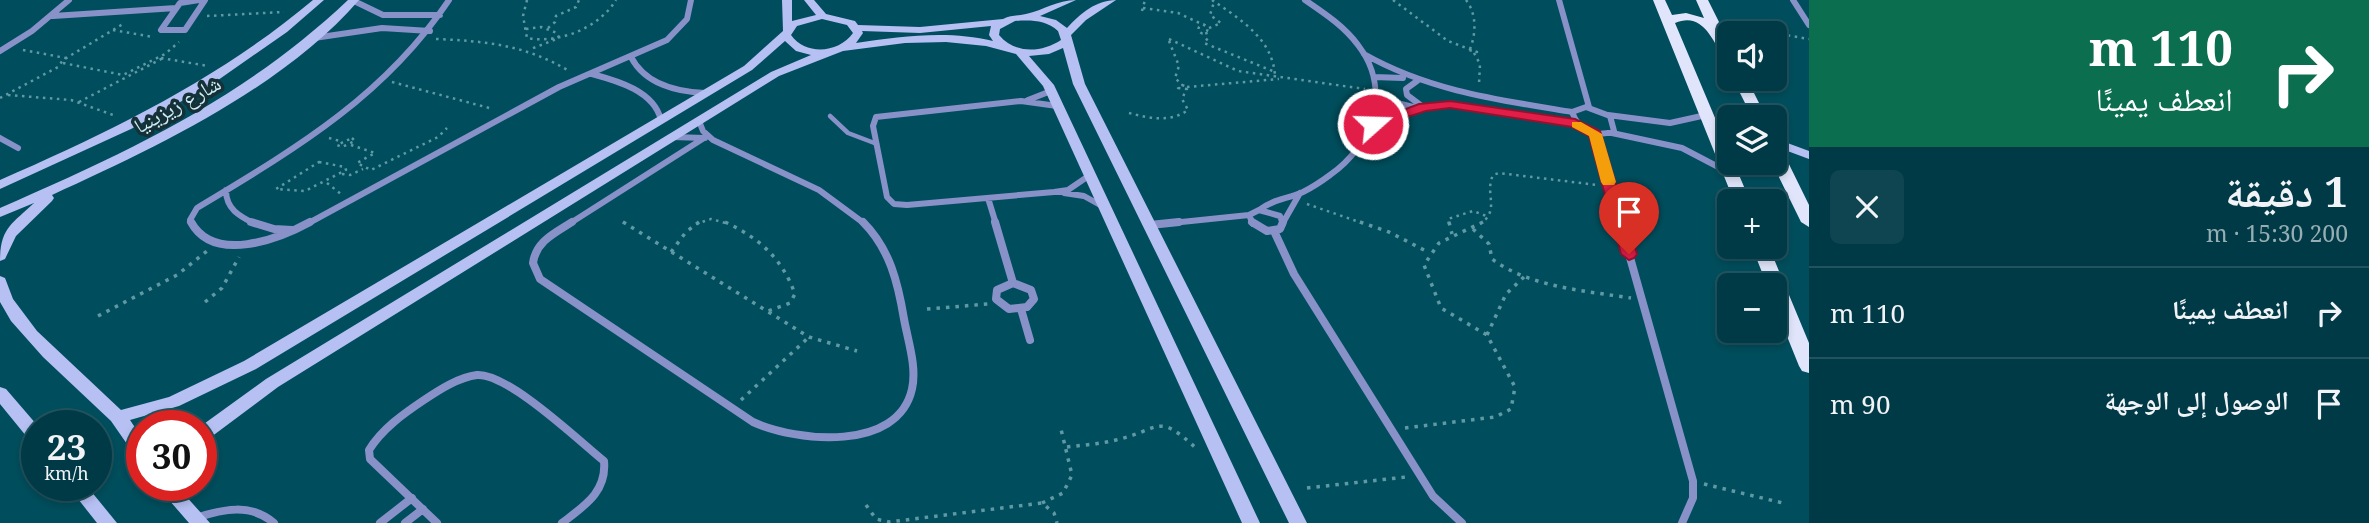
<!DOCTYPE html>
<html lang="ar">
<meta charset="utf-8">
<style>
body{margin:0;font-family:"Noto Serif","Noto Naskh Arabic",serif;background:#0e4551;color:#f1f3f6;direction:rtl;height:100vh;display:flex;flex-direction:column;font-size:26px;white-space:nowrap}
*{box-sizing:border-box;margin:0}
p{font-size:23px;color:#95adb3}
.icon{flex:none;width:38px;height:38px;fill:none;stroke:currentColor;stroke-width:2;stroke-linecap:round;stroke-linejoin:round}
.map{position:relative;flex:1;overflow:hidden;direction:ltr}
.panel{display:flex;flex-direction:column;background:#003a46;width:560px}
.panel>*{flex:none}
.banner{background:#0b6e4f;color:#fff;overflow:hidden}
.buttons{position:absolute;left:1717px;top:21px;display:grid;gap:14px}
.buttons a{display:grid;place-items:center;width:70px;height:70px;border-radius:10px;background:#003a46;box-shadow:0 4px 10px #0003,0 0 0 2px #22545f;font-size:35px}
.speed{position:absolute;left:21px;top:410px;display:flex;gap:14px;font-size:35px;font-weight:700;text-align:center}
.speed>*{display:grid;place-content:center;width:91px;height:91px;border-radius:50%;background:#003a46;box-shadow:0 4px 10px #0003,0 0 0 2px #22545f;line-height:1}
.speed small{font-size:18px;font-weight:400}
.speed .limit{border:10px solid #d22;background:#fff;color:#111}
.pin{position:absolute;display:grid;place-items:center;width:60px;height:60px;color:#fff;margin:-72px -30px;border-radius:50% 50% 50% 0;rotate:-45deg;box-shadow:0 0 7px #0007}
.pin .icon{rotate:45deg}
.me{position:absolute;width:77px;margin:-38px;rotate:70deg;stroke-linejoin:round;filter:drop-shadow(0 0 5px #0008)}
.turn{display:flex;align-items:center;gap:24px;height:147px;padding:0 21px;font-size:32px}
.turn .icon{width:91px;height:91px;stroke-width:2.5}
.turn b{display:block;font-size:49px;line-height:60px}
.round{display:grid;place-items:center;flex:none;width:74px;height:74px;border-radius:10px;background:#0e4551}
.overview{display:flex;align-items:center;justify-content:space-between;height:119px;padding:0 21px}
h1{font-size:42px;font-weight:700;line-height:52px}
ul{padding:0;list-style:none}
li{display:flex;align-items:center;gap:21px;height:91px;padding:0 21px;border-top:2px solid #22545f}
li div{flex:1}
li b{display:block;font-size:26px}
li em{font-style:normal}
main{display:flex;flex:1;min-height:0}
.map>svg:first-child{display:block}
</style>
<main>
<section class="panel">
<div class="banner">
<div class="turn"><svg class="icon" aria-label="right" viewBox="0 0 24 24"><path d="M7 20v-9h11M14 6l5 5-5 5"/></svg><div><b>110 m</b>انعطف يمينًا</div></div>
</div>
<div class="overview"><div><h1>1 دقيقة</h1><p>200 m · 15:30</p></div><a class="round"><svg class="icon" aria-label="close" viewBox="0 0 24 24"><path d="M6 6l12 12M18 6L6 18"/></svg></a></div>
<ul>
<li><svg class="icon" aria-label="right" viewBox="0 0 24 24"><path d="M7 20v-9h11M14 6l5 5-5 5"/></svg><div><b>انعطف يمينًا</b></div><em>110 m</em></li>
<li><svg class="icon" aria-label="arrive" viewBox="0 0 24 24"><path d="M6 21V4h12l-3 4 3 4H6"/></svg><div><b>الوصول إلى الوجهة</b></div><em>90 m</em></li>
</ul>
</section>
<div class="map">
<svg width="1809" height="523" viewBox="0 0 1809 523">
<rect width="100%" height="100%" fill="#004e5d"/>
<g fill="none" stroke-linecap="round" stroke-linejoin="round">
<path stroke="#6098a4" stroke-width="2.5" stroke-dasharray="2.5 4.5" stroke-linecap="butt" d="M527 0 523 16 527 38C559 44 599 28 616 0
M1212 0C1240 19 1273 39 1275 76
M1393 0 1448 41 1477 52 1469 50
M1466 0C1477 14 1476 34 1470 49
M1143 8 1178 13 1206 26
M1142 11 1145 0
M207 16 284 12
M1198.5 29a4.5 4.5 0 1 1 9 0a4.5 4.5 0 1 1-9 0Z
M548 28 555 22 556 16 576 7 579 0
M1209 28 1221 23 1210 15 1214 2
M526 29 541 27 557 33 559 38 531 49
M1744 29 1774 33
M113 30 153 37
M1206 32 1208 38 1204 43 1275 72
M1774 33 1809 39
M436 39C485 41 526 45 569 71
M1169 39 1238 71 1365 89
M1169 41 1179 66 1175 78 1182 85
M23 50 66 58
M1474 53 1480 64 1479 84
M161 58 208 66
M63 63 123 75 165 54 179 42
M392 82 493 109
M1182 85 1187 87V89L1178 88Z
M1187 87 1279 79
M8 95 71 100 116 116
M0 98 58 67 63 60 123 24
M79 102 163 58
M1129 113C1149 118 1170 123 1188 110L1182 99 1186 90
M329 138 340 141
M352 138 355 141 342 147 337 145Z
M351 145 375 153 357 163 371 170 438 137 447 128
M319 162 345 167 346 170 305 191 276 189Z
M342 174 350 175 363 169
M327 183 341 194
M1307 204 1365 224
M623 222 626 224
M696 224 711 219 729 224
M1449 224 1448 219 1473 211 1489 217
M1480 224C1501 210 1484 194 1493 175L1499 173 1597 185"/>
<path stroke="#6098a4" stroke-width="3.5" stroke-dasharray="3.5 6" stroke-linecap="butt" d="M623 222 809 337 857 351
M725 222C759 238 782 258 795 294L790 303 768 311
M1360 222 1389 232 1428 252
M1449 222 1452 234
M1483 222 1439 243 1424 265 1441 308 1487 335
M1473 229 1489 244 1492 259C1529 287 1586 291 1631 298
M671 252 686 232 699 222
M205 302 222 288 239 257
M927 309 988 304
M98 316 177 275 207 251
M741 400 809 337
M187 425 196 418
M1405 428 1495 417 1511 409 1515 387 1487 335 1506 294 1525 276
M1067 447C1083 445 1100 444 1116 440 1163 429 1156 411 1198 450
M1704 484 1787 504
M1307 488 1406 477
M1042 503 1063 493 1072 475 1060 425
M866 505 876 519 889 522 1042 503 1054 513 1057 523"/>
<path stroke="#8992c8" stroke-width="4.5" d="M830 116 848 133 877 144"/>
<path stroke="#8992c8" stroke-width="6" d="M199 0 180 3 161 30H185L205 0
M1559 0 1589 107
M1793 0 1809 25
M354 1 383 15H440
M53 16 176 8
M314 38 382 28 430 31
M0 51 32 31 69 0
M1364 54C1429 91 1499 100 1572 112
M631 57C645 84 677 92 705 93
M592 74C618 81 654 91 661 120
M1374 77 1403 78
M1417 81 1406 89 1407 95 1423 107
M1377 98 1413 107
M1028 100 1051 91
M1057 106 1021 101 876 117 873 126 887 197 894 204 907 205 1054 192 1068 190 1090 175
M1586 107 1610 116 1614 131C1595 138 1579 131 1572 112Z
M1608 115 1670 123 1706 115
M699 121 703 131 713 140 819 190 865 224
M1373 123 1424 107 1450 104 1575 123
M1595 133 1621 224
M1612 133 1682 148 1726 171
M672 137 705 138
M0 138 18 148
M226 190C226 209 239 216 255 224
M1064 193 1084 196 1102 206
M988 198 996 224
M1259 210C1273 199 1288 199 1303 192 1313 187 1322 181 1330 175 1373 145 1392 89 1358 45 1344 26 1324 13 1305 0
M1284 221 1300 193
M192 224 190 220 197 208C295 149 384 97 449 0
M307 224 559 87 667 40 687 19 691 0
M569 224 704 138
M1162 224 1249 215
M1253 224 1249 215 1259 210 1280 216 1283 224"/>
<path stroke="#8992c8" stroke-width="8" d="M191 222C214 264 279 239 310 222
M251 222 274 229 292 230
M572 222C555 233 536 241 533 263L540 279 753 422C797 442 898 452 912 389 917 367 908 341 904 319 898 283 890 249 863 222
M995 222 1013 283
M1252 222 1267 231 1280 229 1283 222
M1620 222 1693 481V498L1682 523
M1150 225 1179 222
M1274 231 1294 274 1433 496 1462 523
M1013 283 1031 290 1034 299 1027 307 1009 309 996 299 997 290Z
M1021 309 1030 340
M196 518C223 509 251 503 274 523
M380 523 412 498
M405 523 423 509
M437 523 370 459 369 450C382 429 403 414 424 400 439 390 459 377 477 375 508 373 578 440 604 461 607 492 584 506 562 523"/>
<path fill="#b6c0f3" fill-rule="evenodd" d="M313 0H324L287 32 211 85 131 129 0 189V180C112 131 219 79 313 0Z
M348 0H359C284 87 155 148 52 195L54 198 52 201 16 236 5 259 0 261C0 228 12 224 34 203L0 217V208C130 151 243 99 348 0Z
M782 0H792V21L816 15 804 0H814L826 14 855 21 858 25 920 27 1003 19C1011 15 1017 16 1026 14 1044 10 1057 0 1076 0L1040 16 1056 20 1067 28C1080 14 1096 0 1116 0L1086 20 1071 35 1085 84 1307 523H1289L1073 84 1063 48 1049 54 1029 56 1054 85 1260 523H1242L1043 86 1016 54 986 46 946 42 905 43 843 51 779 76 278 387 207 440 201 442V426L266 379 771 72 811 55 796 51 785 41 752 70 256 369 179 406 130 420 142 438V459L136 457 111 421 43 357 11 321 0 302V276L5 278 13 299 37 331 121 410 169 397 244 361 744 66 783 31ZM822 19 847 25 853 33C839 53 806 56 791 35L797 26ZM1015 21C1031 20 1046 20 1058 31L1061 40C1041 53 1015 54 999 35L1000 29ZM991 26 989 35 993 41C949 30 901 36 856 43L863 33 862 31 920 33Z
M1774 138 1809 151V159L1774 146Z
M0 387 6 389 37 425V444L31 442 0 404Z
M67 485H86L117 523H97Z
M156 485H176L210 523H189Z"/>
<path fill="#e0e5fb" fill-rule="evenodd" d="M1653 0H1665L1672 15 1686 13 1704 18 1696 0H1708L1729 42V60L1724 59C1713 41 1703 11 1675 23L1729 151V163H1734L1750 201H1734Z
M1733 79H1747L1766 117H1752Z
M1774 146 1782 150 1809 205V227L1801 222 1772 163Z
M1752 247H1769L1809 343V373L1802 371 1799 366 1774 304V285H1767Z"/>
</g>
<path fill="#e11d48" stroke="#92132f" stroke-width="2" d="M1450 101 1575 119 1600 131 1637 254 1634 258 1629 260 1621 254 1589 136 1572 127 1450 108 1426 111 1373 128 1366 124 1419 104Z"/>
<path fill="#f59e0b" d="M1572 122H1581L1602 134 1616 182 1614 185H1603L1601 182 1589 136 1572 127Z"/>
<g text-anchor="middle" dominant-baseline="central" stroke-width="7" stroke-linejoin="round" paint-order="stroke">
<g font-size="21" fill="#cdecf5" stroke="#153037">
<text transform="translate(177 104) rotate(-29)">شارع زيزينيا</text>
</g>
</g>
</svg>
<div class="buttons">
<a><svg class="icon" aria-label="sound" viewBox="0 0 24 24"><path d="M4 9h4l5-4v14l-5-4H4zM17 9q2 3 0 6"/></svg></a>
<a><svg class="icon" aria-label="layers" viewBox="0 0 24 24"><path d="M12 4l9 5-9 5-9-5zM3 14l9 5 9-5"/></svg></a>
<a>+</a>
<a>−</a>
</div>
<div class="speed"><div>23<small>km/h</small></div><div class="limit">30</div></div>
<div class="pin" style="left:1629px;top:254px;background:#d93025"><svg class="icon" aria-label="arrive" viewBox="0 0 24 24"><path d="M6 21V4h12l-3 4 3 4H6"/></svg></div>
<svg class="me" style="left:1373px;top:124px" viewBox="-20 -20 40 40"><circle r="17" fill="#e11d48" stroke="#fff" stroke-width="3"/><path d="M0-11L8 9 0 5-8 9z" fill="#fff"/></svg>
</div>
</main>
